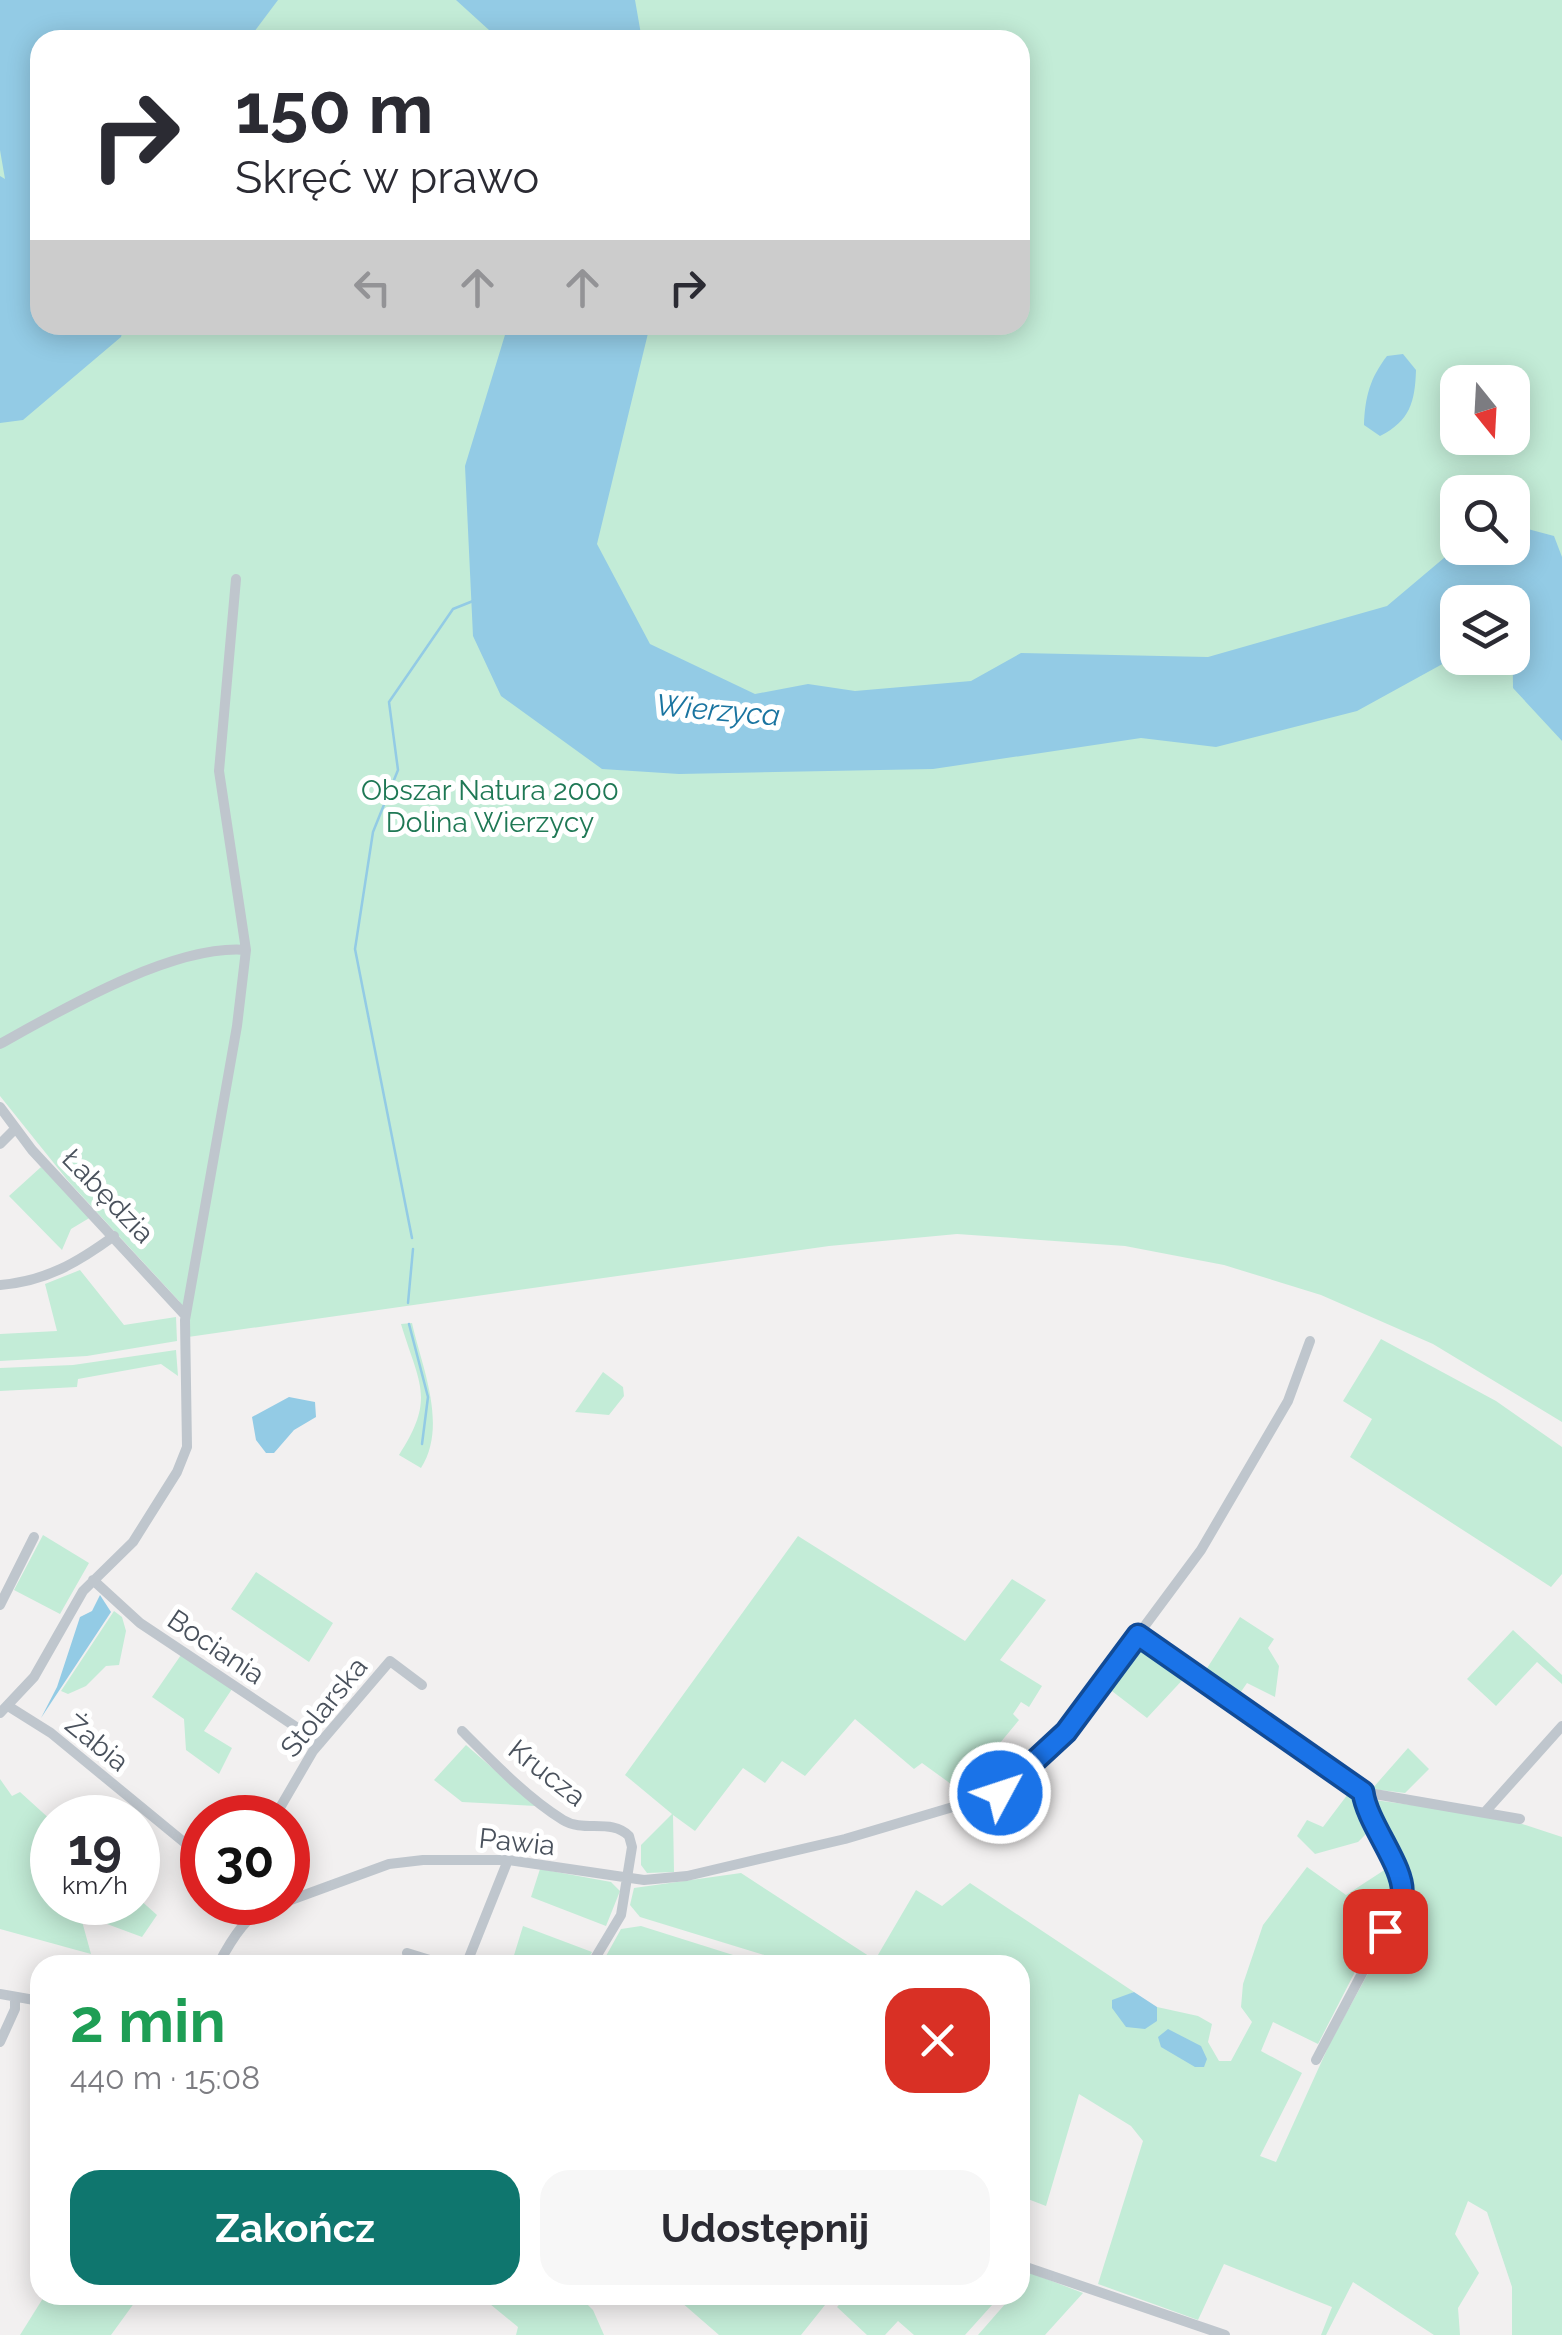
<!DOCTYPE html>
<html lang="pl">
<meta charset="utf-8">
<style>
body{margin:0;font-family:Raleway,sans-serif;background:#f7f7f7;color:#2b2b33;height:100vh;display:flex;flex-direction:column;font-size:38px;white-space:nowrap}
*{box-sizing:border-box;margin:0}
p{font-size:32px;color:#7c7c81}
.icon{flex:none;width:55px;height:55px;fill:none;stroke:currentColor;stroke-width:2;stroke-linecap:round;stroke-linejoin:round}
.map{position:relative;flex:1;overflow:hidden}
.drawer{position:absolute;left:30px;top:1955px;width:1000px;height:350px;display:flex;flex-direction:column;background:#fff;border-radius:30px;box-shadow:0 5px 25px #0003}
.drawer>*{flex:none}
.guide{position:absolute;left:30px;top:30px;width:1000px;height:305px;border-radius:30px;box-shadow:0 5px 25px #0003;background:#fff;color:#2b2b33;overflow:hidden}
.needle{width:65px;rotate:162deg}
.buttons{position:absolute;left:1440px;top:365px;display:grid;gap:20px}
.buttons a{display:grid;place-items:center;width:90px;height:90px;border-radius:20px;background:#fff;box-shadow:0 5px 25px #0003;font-size:50px}
.speed{position:absolute;left:30px;top:1795px;display:flex;gap:20px;font-size:50px;font-weight:700;text-align:center}
.speed>*{display:grid;place-content:center;width:130px;height:130px;border-radius:50%;background:#fff;box-shadow:0 5px 25px #0003;line-height:1}
.speed small{font-size:25px;font-weight:400}
.speed .limit{border:15px solid #d22;background:#fff;color:#111}
.pin{position:absolute;display:grid;place-items:center;width:85px;height:85px;color:#fff;margin:-42px;border-radius:20px;box-shadow:0 5px 15px #0006}
.me{position:absolute;width:110px;margin:-55px;rotate:50deg;stroke-linejoin:round;filter:drop-shadow(0 0 8px #0008)}
.turn{display:flex;align-items:center;gap:35px;height:210px;padding:0 40px;font-size:45px}
.turn .icon{width:130px;height:130px;stroke-width:2.5}
.turn b{display:block;font-size:70px;line-height:85px}
.lanes{display:flex;align-items:center;height:95px;padding:0 40px;background:#0003;justify-content:center;gap:50px;direction:ltr}
.lanes .off{opacity:.35}
.round{display:grid;place-items:center;flex:none;width:105px;height:105px;border-radius:30px;background:#f7f7f7}
.headline{display:flex;align-items:center;justify-content:space-between;height:170px;padding:0 40px}
h1{font-size:60px;font-weight:700;line-height:75px;color:#1e9e55}
.action{display:flex;gap:20px;margin-top:auto;padding:20px 40px}
.action a{flex:1;height:115px;border-radius:30px;background:#0f766e;color:#fff;font-size:40px;font-weight:700;line-height:115px;text-align:center}
.action a+a{background:#f7f7f7;color:#2b2b33}
.map>svg:first-child{display:block}
</style>
<div class="map">
<svg width="1562" height="2335" viewBox="0 0 1562 2335">
<rect width="100%" height="100%" fill="#f2f0f0"/>
<path fill="#c3ecd7" fill-rule="evenodd" d="M0 0H1562V1422L1433 1344 1321 1295 1224 1265 1125 1246 957 1234 829 1246 188 1337 189 1319 179 1301 69 1182 0 1096ZM40 40H1020V325H40ZM1458 382H1512V438H1458ZM1458 492H1512V548H1458ZM1458 602H1512V658H1458Z
M41 1167 91 1217 71 1229 62 1250 9 1196Z
M80 1270 124 1325 176 1317 177 1341 87 1356 0 1361V1334L57 1331 45 1284Z
M412 1323C422 1368 448 1425 421 1468L399 1455C436 1398 419 1384 401 1324Z
M1381 1339 1496 1401 1562 1447V1574L1551 1587 1350 1457 1372 1419 1343 1401Z
M176 1350 178 1376 161 1364 78 1379 77 1387 0 1391V1368L73 1365Z
M603 1372 623 1387 624 1396 609 1415 575 1412Z
M43 1535 89 1563 60 1614 14 1590Z
M798 1536 965 1641 1012 1579 1046 1600 1000 1660 1042 1686 1029 1707 1021 1702 1013 1714 1019 1720 990 1755 1015 1776 1000 1789 969 1797 922 1763 914 1769 855 1719 805 1776 782 1761 765 1783 743 1768 695 1831 673 1815 674 1872 647 1873 641 1865V1845L672 1814 625 1775Z
M256 1572 333 1623 309 1662 231 1609Z
M114 1611 122 1617 126 1631 119 1665 106 1666 86 1686 68 1694 61 1691Z
M1240 1617 1274 1639 1268 1648 1279 1666 1275 1697 1247 1683 1236 1699 1202 1676Z
M1513 1630 1562 1675V1684L1537 1662 1496 1706 1467 1679Z
M1150 1647 1188 1674 1147 1718 1108 1688 1134 1649Z
M181 1655 232 1689 204 1731 232 1748 219 1774 186 1750 184 1719 152 1697Z
M466 1745 536 1806 462 1802 434 1780Z
M1408 1748 1429 1769 1405 1793 1372 1789Z
M0 1779 12 1796 20 1792 52 1821V1902H138V1898L157 1915 142 1937 80 1914 91 1954 0 1929Z
M1351 1790 1359 1799 1369 1831 1358 1842 1315 1854 1297 1836 1307 1820 1323 1827Z
M1367 1799 1501 1817 1562 1837V2335H1512V2287L1487 2212 1468 2201 1455 2234 1479 2273 1458 2308 1460 2335H1434L1353 2282 1326 2335H1321L1332 2307 1224 2264 1198 2320 1098 2284 1143 2141 1131 2126 1079 2094 1046 2206 1020 2196V1965H797L640 1917 630 1905 634 1888 741 1873 875 1960 916 1890 942 1906 970 1883 1134 1992 1121 1998 1157 2021V2007L1198 2016 1212 2024 1208 2042 1219 2061H1231L1252 2022 1241 2007 1243 1984 1263 1925 1307 1867 1346 1895 1389 1867 1394 1874ZM1398 1888 1423 1967 1383 1946 1330 2043 1276 2162 1260 2156 1302 2073 1261 2051 1273 2022 1318 2044Z
M540 1869 611 1882 620 1891 606 1926 531 1897Z
M523 1926 592 1952 585 1965H511Z
M641 1926 765 1965H601L621 1929Z
M1031 2273 1083 2293 1045 2335H978L1013 2295H1020V2286Z
M45 2295H140L111 2335H20Z
M479 2295H578L593 2310 604 2335H516L518 2327Z
M673 2295H833L801 2335H719Z
M848 2295H1001L965 2335H914L898 2321 885 2335H867L837 2307Z"/>
<path fill="#93cbe5" d="M0 0H278L248 40H40V325H124L121 337 23 420 0 423V176L5 179 0 150Z
M456 0H635L642 40H500Z
M508 325H650L597 544 650 644 755 694 808 684 855 691 971 681 1021 653 1208 657 1387 606 1457 547 1512 548 1513 525 1554 536 1562 557V741L1513 688 1512 602H1458L1457 656 1357 711 1216 747 1141 738 933 769 679 774 602 769 501 696 473 636 465 466Z
M1403 354 1416 370C1415 402 1410 421 1380 436L1364 425C1365 397 1370 378 1387 356Z
M289 1397 315 1402 316 1417 294 1430 274 1453H266L256 1440 252 1417Z
M100 1595 111 1612 41 1718 57 1687 80 1617 92 1611Z
M1134 1992 1157 2007V2021L1145 2029 1126 2027 1112 2008V2000Z
M1168 2029 1201 2046 1207 2059 1204 2067H1195L1161 2047 1158 2037Z"/>
<g fill="none" stroke-linecap="round" stroke-linejoin="round">
<path stroke="#93cbe5" stroke-width="2.5" d="M412 1238 355 949 373 832 398 770 389 702 453 609 473 601
M408 1303 413 1249
M409 1324 428 1397 422 1444"/>
<path stroke="#bfc6cd" stroke-width="10" d="M0 1044C63 1009 174 944 246 950
M0 1107 32 1150 185 1315
M0 1144 15 1129
M0 1285C46 1281 77 1263 114 1236
M93 1580 140 1623 320 1743
M0 1605 34 1537
M1138 1635 1363 1792 1520 1819
M8 1706 51 1733 202 1857
M0 1713 34 1677 83 1591 133 1542 177 1472 187 1447 185 1320 237 1026 246 950 219 771 236 579
M462 1731C492 1761 526 1797 563 1820 584 1833 611 1818 629 1836L632 1847 621 1915 591 1965
M1485 1812 1562 1726
M274 1818 313 1751 390 1661 422 1685
M288 1901 389 1864 423 1860H508L644 1880 687 1876 845 1839 1000 1793 1066 1732 1201 1550 1288 1401 1310 1341
M407 1953 446 1965
M218 1965C231 1940 249 1909 278 1902
M466 1965 508 1860
M0 1994 40 2001
M0 2042 15 2009V1998
M1316 2060 1402 1898C1403 1861 1369 1830 1363 1792
M1020 2265 1225 2335"/>
</g>
<g fill="none" stroke-linecap="round" stroke-linejoin="round">
<g stroke="#114b97" stroke-width="25">
<path id="route" d="M1000 1793 1066 1732 1138 1635 1363 1792C1367 1824 1406 1868 1402 1895 1400 1907 1391 1920 1385 1931"/>
</g>
<use href="#route" stroke="#1a73e8" stroke-width="18"/>
</g>
<g text-anchor="middle" dominant-baseline="central" stroke-width="10" stroke-linejoin="round" paint-order="stroke">
<g font-size="28" fill="#1f7855" stroke="#fff">
<text x="490" y="790">Obszar Natura 2000<tspan x="490" dy="32">Dolina Wierzycy</tspan></text>
</g>
<g font-size="28" fill="#49515c" stroke="#fff">
<text transform="translate(108 1196) rotate(46)">Łabędzia</text>
<text transform="translate(216 1647) rotate(34)">Bociania</text>
<text transform="translate(324 1707) rotate(-51)">Stolarska</text>
<text transform="translate(97 1743) rotate(39)">Żabia</text>
<text transform="translate(547 1773) rotate(38)">Krucza</text>
<text transform="translate(517 1842) rotate(6)">Pawia</text>
</g>
<g font-size="30" font-style="italic" fill="#1974a0" stroke="#fff">
<text transform="translate(718 710) rotate(5)">Wierzyca</text>
</g>
</g>
</svg>
<div class="buttons">
<a><svg class="needle" viewBox="-14 -14 28 28"><path d="M0-13l5 13h-10z" fill="#e53935"/><path d="M0 13l5-13h-10z" fill="#7c7c81"/></svg></a>
<a><svg class="icon" aria-label="search" viewBox="0 0 24 24"><circle cx="10" cy="10" r="6"/><path d="M15 15l6 6"/></svg></a>
<a><svg class="icon" aria-label="layers" viewBox="0 0 24 24"><path d="M12 4l9 5-9 5-9-5zM3 14l9 5 9-5"/></svg></a>
</div>
<div class="speed"><div>19<small>km/h</small></div><div class="limit">30</div></div>
<div class="pin" style="left:1385px;top:1931px;background:#d93025"><svg class="icon" aria-label="arrive" viewBox="0 0 24 24"><path d="M6 21V4h12l-3 4 3 4H6"/></svg></div>
<svg class="me" style="left:1000px;top:1793px" viewBox="-20 -20 40 40"><circle r="17" fill="#1a73e8" stroke="#fff" stroke-width="3"/><path d="M0-11L8 9 0 5-8 9z" fill="#fff"/></svg>
<div class="guide">
<div class="turn"><svg class="icon" aria-label="right" viewBox="0 0 24 24"><path d="M7 20v-9h11M14 6l5 5-5 5"/></svg><div><b>150 m</b>Skręć w prawo</div></div>
<div class="lanes"><svg class="icon off" aria-label="left" viewBox="0 0 24 24"><path d="M17 20v-9H6M10 6l-5 5 5 5"/></svg><svg class="icon off" aria-label="ahead" viewBox="0 0 24 24"><path d="M12 20V5M6 11l6-6 6 6"/></svg><svg class="icon off" aria-label="ahead" viewBox="0 0 24 24"><path d="M12 20V5M6 11l6-6 6 6"/></svg><svg class="icon" aria-label="right" viewBox="0 0 24 24"><path d="M7 20v-9h11M14 6l5 5-5 5"/></svg></div>
</div>
<section class="drawer">
<div class="headline"><div><h1>2 min</h1><p>440 m · 15:08</p></div><a class="round" style="background:#d93025;color:#fff"><svg class="icon" aria-label="close" viewBox="0 0 24 24"><path d="M6 6l12 12M18 6L6 18"/></svg></a></div>
<div class="action"><a>Zakończ</a><a>Udostępnij</a></div>
</section>
</div>
